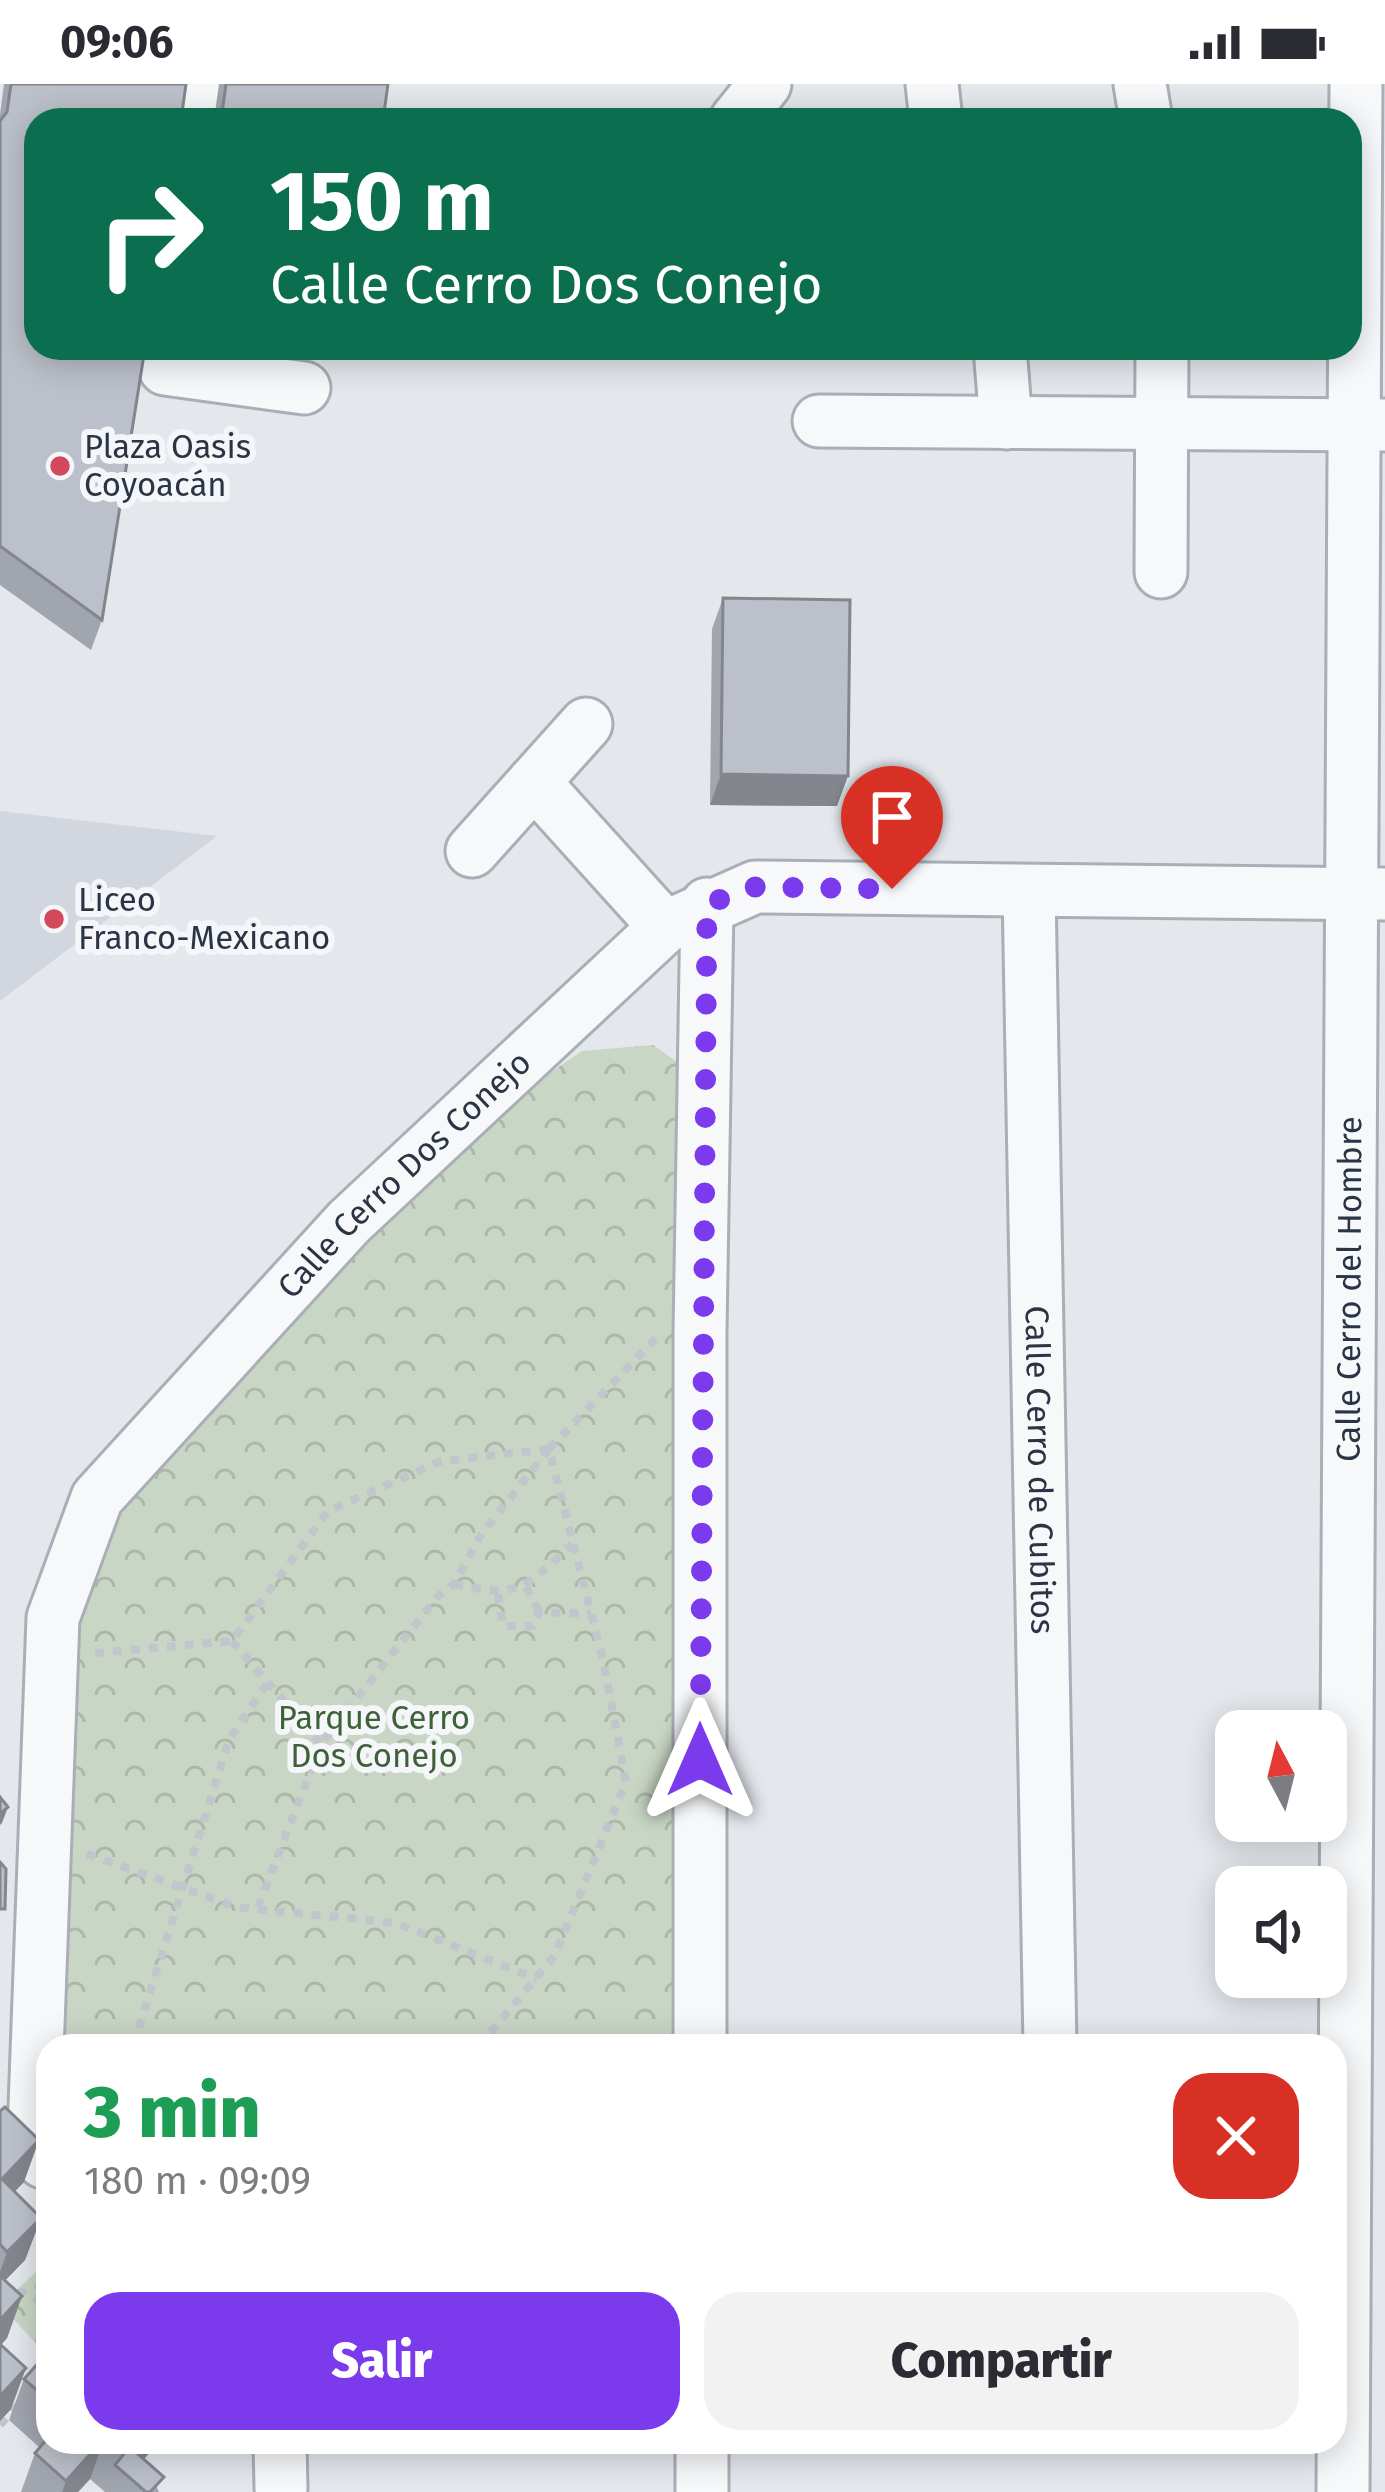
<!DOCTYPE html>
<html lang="es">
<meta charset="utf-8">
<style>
body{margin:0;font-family:"Fira Sans",sans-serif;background:#f2f2f3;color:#2b2b33;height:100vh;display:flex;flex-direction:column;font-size:45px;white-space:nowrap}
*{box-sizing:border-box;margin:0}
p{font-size:39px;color:#7c7c81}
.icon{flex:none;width:66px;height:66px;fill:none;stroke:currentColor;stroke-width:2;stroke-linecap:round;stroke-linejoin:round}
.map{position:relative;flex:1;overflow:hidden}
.side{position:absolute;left:36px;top:1950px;width:1311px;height:420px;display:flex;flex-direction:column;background:#fff;border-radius:36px;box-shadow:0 6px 30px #0003}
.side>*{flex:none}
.top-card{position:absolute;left:24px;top:24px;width:1338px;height:252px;border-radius:36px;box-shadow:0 6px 30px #0003;background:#0b6e4f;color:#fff;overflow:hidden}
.needle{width:78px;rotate:353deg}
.fabs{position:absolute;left:1215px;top:1626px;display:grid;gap:24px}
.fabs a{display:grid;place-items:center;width:132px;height:132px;border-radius:24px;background:#fff;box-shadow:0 6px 30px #0003;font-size:60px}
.pin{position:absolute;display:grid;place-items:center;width:102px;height:102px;color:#fff;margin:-123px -51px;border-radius:50% 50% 50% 0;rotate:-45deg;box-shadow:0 0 12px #0007}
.pin .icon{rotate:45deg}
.me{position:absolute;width:132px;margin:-66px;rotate:0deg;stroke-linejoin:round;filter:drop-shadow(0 0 9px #0008)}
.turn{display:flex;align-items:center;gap:42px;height:252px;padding:0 48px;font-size:54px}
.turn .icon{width:156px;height:156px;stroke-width:2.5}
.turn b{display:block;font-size:84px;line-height:102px}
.round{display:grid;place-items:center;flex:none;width:126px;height:126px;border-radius:36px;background:#f2f2f3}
.overview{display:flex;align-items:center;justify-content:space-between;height:204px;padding:0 48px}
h1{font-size:72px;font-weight:800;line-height:90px;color:#1e9e55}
.primary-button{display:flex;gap:24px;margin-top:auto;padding:24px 48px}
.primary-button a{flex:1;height:138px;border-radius:36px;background:#7c3aed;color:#fff;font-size:48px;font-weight:800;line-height:138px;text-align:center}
.primary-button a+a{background:#f2f2f3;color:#2b2b33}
.status{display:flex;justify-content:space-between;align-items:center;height:84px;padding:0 60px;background:#fff;direction:ltr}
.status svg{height:33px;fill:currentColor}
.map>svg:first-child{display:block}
</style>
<div class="status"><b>09:06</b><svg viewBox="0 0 49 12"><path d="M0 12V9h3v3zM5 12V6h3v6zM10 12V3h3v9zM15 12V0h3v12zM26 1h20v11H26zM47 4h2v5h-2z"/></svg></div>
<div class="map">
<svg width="1385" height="2408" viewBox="0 0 1385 2408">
<defs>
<pattern id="forest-crowns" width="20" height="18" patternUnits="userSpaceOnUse" patternTransform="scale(3)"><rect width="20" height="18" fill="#c9d6c5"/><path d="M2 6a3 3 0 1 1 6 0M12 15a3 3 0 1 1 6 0" fill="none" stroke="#adb8ab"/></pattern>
</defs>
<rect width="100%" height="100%" fill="#e4e7ec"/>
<path fill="#d2d6de" d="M0 727 217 752 0 917Z"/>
<path fill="url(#forest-crowns)" d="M653 961 690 987 680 1962H49L70 1571 82 1520 119 1420 495 1026 582 967Z
M48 2177V2272L0 2221Z"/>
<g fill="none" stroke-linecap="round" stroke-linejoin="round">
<g stroke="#a9aeb7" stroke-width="57">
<g id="minor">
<path d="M932 0 936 36"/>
<path d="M1140 0 1146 36"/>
<path d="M205 36 211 0"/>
<path d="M736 36 765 0"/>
<path d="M168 264 165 285 304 304"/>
<path d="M1000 264 1006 339"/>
<path d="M819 337 1384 341"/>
<path d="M1161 488 1162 264"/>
<path d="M534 698 665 843"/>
<path d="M472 767 586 640"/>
<path id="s1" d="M1029 807 1050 1962"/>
<path d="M700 1962V1248L707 820"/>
<path id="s2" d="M48 2078H43L34 2050 53 1534 97 1414 349 1138 665 843 755 803 1385 810"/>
<path d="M280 2358 281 2404"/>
<path d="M702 2358V2408"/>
<path id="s3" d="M1343 2408 1356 0"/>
</g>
</g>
<path stroke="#c2c5cb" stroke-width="8" stroke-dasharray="9 9" stroke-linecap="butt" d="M454 1500C519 1515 526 1503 572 1460
M526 1503 539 1528
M498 1510 503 1542H533L539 1528 591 1530
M232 1557 321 1660
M95 1569 232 1557 328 1427 441 1377 549 1365
M87 1770 237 1823 396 1839 537 1895
M258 1823 321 1660 437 1513 454 1500 481 1451 549 1365
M139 1962 140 1940 229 1656 268 1598
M479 1962 555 1871 626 1698 603 1576 549 1365 658 1252
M0 2213 23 2208 48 2222
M0 2341 19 2320"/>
<use href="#minor" stroke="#f7f8fa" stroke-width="51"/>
</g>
<path fill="#a1a5ae" d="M4 0H186L102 536 91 566 0 501V30Z
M219 0H388L383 36H214Z
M723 514 837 722 710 721 712 545Z
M0 2027 24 2098 14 2108 41 2134 25 2176 5 2196 22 2212 7 2254 1 2261 11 2325 0 2337Z
M48 2268V2358H159L144 2375 159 2408H105L90 2395 78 2408H21L35 2369 40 2364 9 2336 24 2295Z"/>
<path fill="#83868d" d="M721 690 848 692 837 722 710 721Z
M8 1723 2 1739 0 1741V1730Z
M39 2056 24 2098 0 2123 2 2095Z
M41 2134 25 2176 0 2202V2188L7 2168Z
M22 2212 7 2254 0 2262V2236Z
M26 2284 11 2325 0 2337V2312Z
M101 2358H103L90 2395 78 2408H62L66 2397Z
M137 2358H159L128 2393 131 2364Z"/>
<path fill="#bbc0ca" stroke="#83868d" stroke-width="3" d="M11 0H186L181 36H36V264H145L102 536 0 462V37L7 28Z
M226 0H388L383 36H221Z
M723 514 850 516 848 692 721 690Z
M0 1713 8 1723 0 1730Z
M0 1778 6 1785 5 1825H0Z
M5 2023 39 2056 2 2095 41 2134 7 2168 0 2160V2027Z
M0 2192 22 2212 0 2236Z
M0 2260 26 2284 0 2312Z
M48 2268V2316L24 2295Z
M48 2354V2358H101L66 2397 35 2369Z
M111 2358H137L131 2364 164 2393 150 2408H146L115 2381 124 2370Z"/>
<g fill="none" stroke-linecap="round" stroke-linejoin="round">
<path stroke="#7c3aed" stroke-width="21" stroke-dasharray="0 37.8" d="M700 1676 707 820 754 803 892 805"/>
</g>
<g fill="#d1495b" stroke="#f4f6f9" stroke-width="4.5">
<circle cx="60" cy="382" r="12"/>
<circle cx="54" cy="835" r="12"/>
</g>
<g text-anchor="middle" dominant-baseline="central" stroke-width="12" stroke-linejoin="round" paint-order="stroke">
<g font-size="33" fill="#2b3445" stroke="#f4f6f9" text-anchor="start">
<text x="84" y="363">Plaza Oasis<tspan x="84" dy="38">Coyoacán</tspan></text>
<text x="78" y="816">Liceo<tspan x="78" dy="38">Franco-Mexicano</tspan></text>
</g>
<g font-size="33" fill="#2b3445" stroke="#f4f6f9">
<text stroke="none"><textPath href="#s2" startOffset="1125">Calle Cerro Dos Conejo</textPath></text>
<text stroke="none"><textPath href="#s3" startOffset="1203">Calle Cerro del Hombre</textPath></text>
<text stroke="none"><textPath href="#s1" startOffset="579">Calle Cerro de Cubitos</textPath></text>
</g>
<g font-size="33" fill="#3f6138" stroke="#f4f6f9">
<text x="374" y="1634">Parque Cerro<tspan x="374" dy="38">Dos Conejo</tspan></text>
</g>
</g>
</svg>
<div class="fabs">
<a><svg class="needle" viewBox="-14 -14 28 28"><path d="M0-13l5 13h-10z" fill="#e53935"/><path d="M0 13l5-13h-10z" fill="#7c7c81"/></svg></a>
<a><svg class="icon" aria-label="sound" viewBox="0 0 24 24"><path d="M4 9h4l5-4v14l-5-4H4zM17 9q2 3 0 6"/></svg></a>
</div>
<div class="pin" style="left:892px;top:805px;background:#d93025"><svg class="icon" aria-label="arrive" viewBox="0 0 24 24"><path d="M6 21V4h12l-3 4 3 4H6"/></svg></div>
<svg class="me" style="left:700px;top:1676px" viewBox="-20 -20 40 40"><path d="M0-17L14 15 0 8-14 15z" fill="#7c3aed" stroke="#fff" stroke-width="4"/></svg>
<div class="top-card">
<div class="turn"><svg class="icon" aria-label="right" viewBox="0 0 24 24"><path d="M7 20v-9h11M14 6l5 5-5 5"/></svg><div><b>150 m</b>Calle Cerro Dos Conejo</div></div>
</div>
<section class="side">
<div class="overview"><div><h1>3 min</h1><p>180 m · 09:09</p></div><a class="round" style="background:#d93025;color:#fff"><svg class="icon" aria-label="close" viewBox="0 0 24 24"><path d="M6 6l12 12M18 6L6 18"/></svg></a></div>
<div class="primary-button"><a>Salir</a><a>Compartir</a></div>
</section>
</div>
